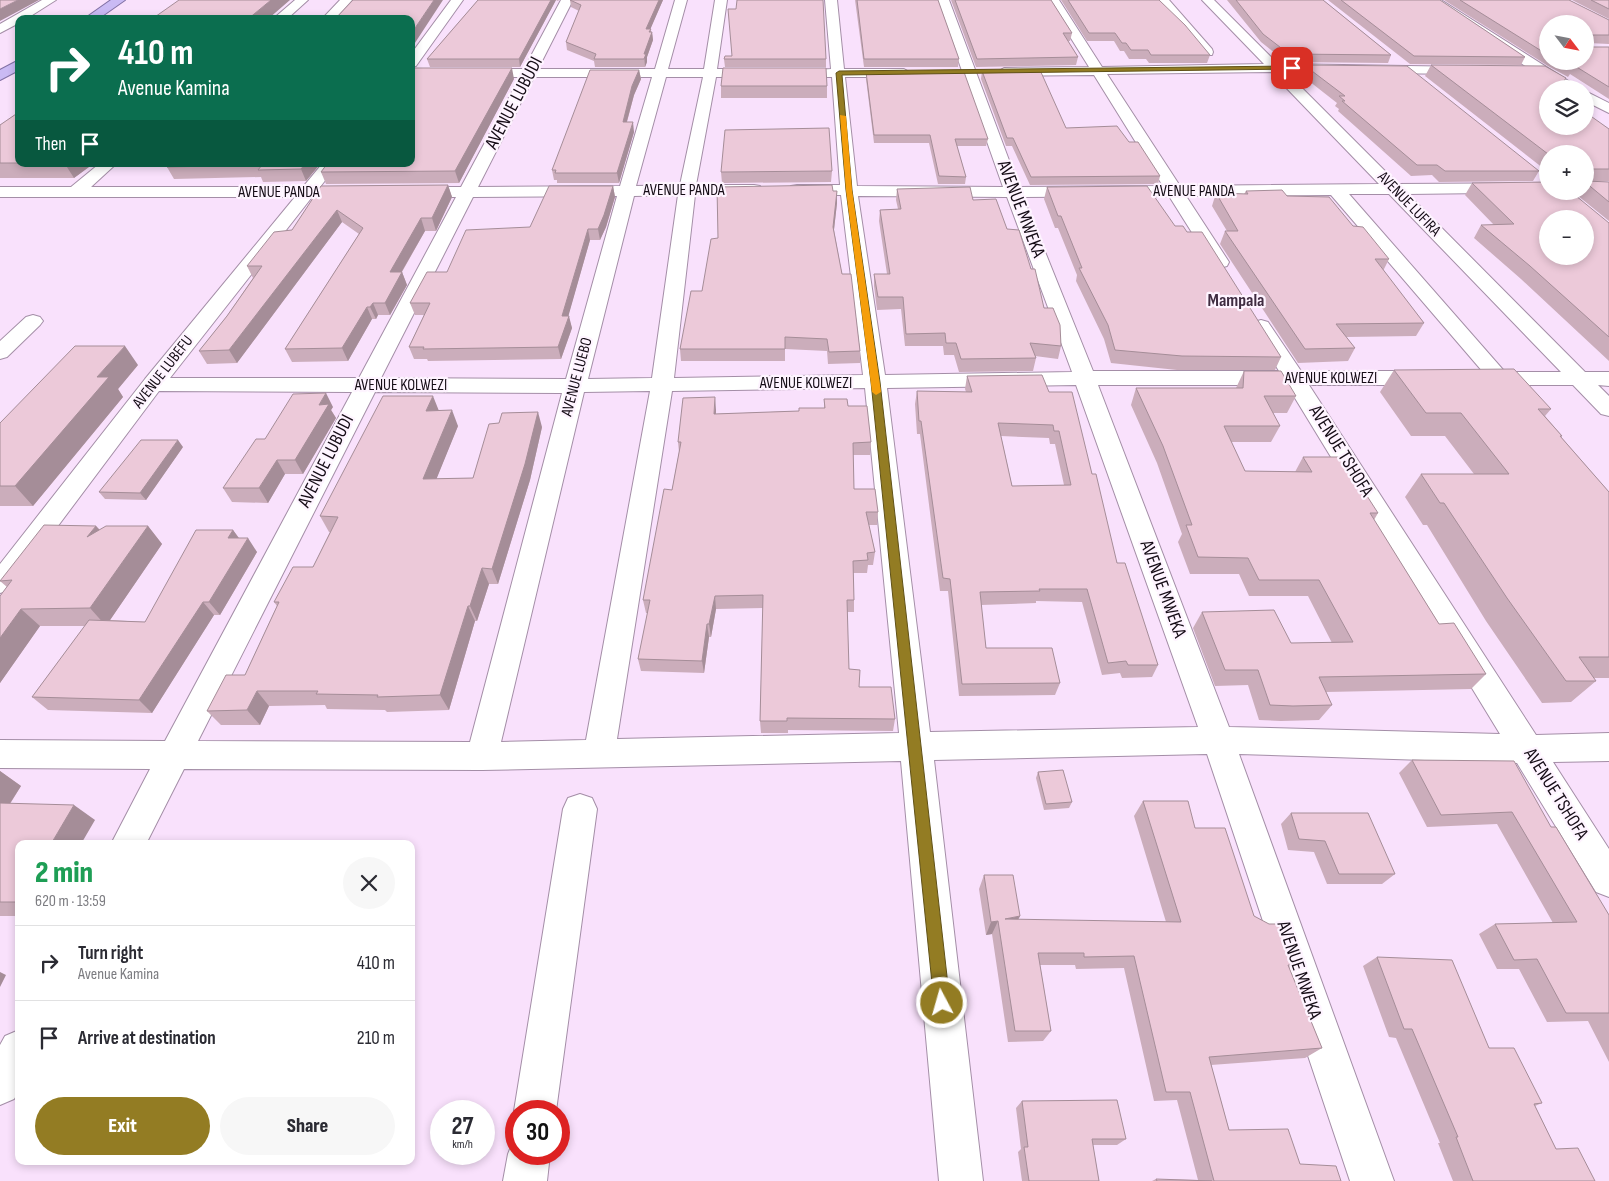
<!DOCTYPE html>
<meta charset="utf-8">
<style>
body{margin:0;font-family:"Sofia Sans Condensed",sans-serif;background:#f7f7f7;color:#2b2b33;height:100vh;display:flex;flex-direction:column;font-size:19px;white-space:nowrap}
*{box-sizing:border-box;margin:0}
p{font-size:16px;color:#7c7c81}
.icon{flex:none;width:28px;height:28px;fill:none;stroke:currentColor;stroke-width:2;stroke-linecap:round;stroke-linejoin:round}
.map{position:relative;flex:1;overflow:hidden}
.drawer{position:absolute;left:15px;top:840px;width:400px;height:325px;display:flex;flex-direction:column;background:#fff;border-radius:10px;box-shadow:0 2px 8px #0003}
.drawer>*{flex:none}
.guide{position:absolute;left:15px;top:15px;width:400px;height:152px;border-radius:10px;box-shadow:0 2px 8px #0003;background:#0b6e4f;color:#fff;overflow:hidden}
.needle{width:32px;rotate:122deg}
.controls{position:absolute;left:1539px;top:15px;display:grid;gap:10px}
.controls a{display:grid;place-items:center;width:55px;height:55px;border-radius:50%;background:#fff;box-shadow:0 2px 8px #0003;font-size:25px}
.speed{position:absolute;left:430px;top:1100px;display:flex;gap:10px;font-size:25px;font-weight:700;text-align:center}
.speed>*{display:grid;place-content:center;width:65px;height:65px;border-radius:50%;background:#fff;box-shadow:0 2px 8px #0003;line-height:1}
.speed small{font-size:12px;font-weight:400}
.speed .limit{border:8px solid #d22;background:#fff;color:#111}
.pin{position:absolute;display:grid;place-items:center;width:42px;height:42px;color:#fff;margin:-21px;border-radius:10px;box-shadow:0 2px 8px #0006}
.me{position:absolute;width:55px;margin:-28px;rotate:354deg;stroke-linejoin:round;filter:drop-shadow(0 0 4px #0008)}
.turn{display:flex;align-items:center;gap:18px;height:105px;padding:0 20px;font-size:22px}
.turn .icon{width:65px;height:65px;stroke-width:2.5}
.turn b{display:block;font-size:35px;line-height:42px}
.then{display:flex;align-items:center;height:48px;padding:0 20px;background:#0003;gap:10px;font-size:19px}
.round{display:grid;place-items:center;flex:none;width:52px;height:52px;border-radius:26px;background:#f7f7f7}
.head{display:flex;align-items:center;justify-content:space-between;height:85px;padding:0 20px}
h1{font-size:30px;font-weight:800;line-height:38px;color:#1e9e55}
.cta{display:flex;gap:10px;margin-top:auto;padding:10px 20px}
.cta a{flex:1;height:58px;border-radius:30px;background:#937c23;color:#fff;font-size:20px;font-weight:800;line-height:58px;text-align:center}
.cta a+a{background:#f7f7f7;color:#2b2b33}
ul{padding:0;list-style:none}
li{display:flex;align-items:center;gap:15px;height:75px;padding:0 20px;border-top:1px solid #e1e1e2}
li div{flex:1}
li b{display:block;font-size:19px}
li em{font-style:normal}
.map>svg:first-child{display:block}
</style>
<div class="map">
<svg width="1609" height="1181" viewBox="0 0 1609 1181">
<rect width="100%" height="100%" fill="#f9e1fc"/>
<g fill="none" stroke-linecap="round" stroke-linejoin="round">
<g stroke="#a48ea7" stroke-width="2">
<path id="minor" d="M42 0H56L26 19H19V23L0 33V24Z
M295 0H308L287 19H273Z
M340 0H352L335 19H322Z
M451 0H463L416 66 411 67V54Z
M561 0H573L538 69H655L675 0H687L668 69H704L715 0H727L717 69H759L766 73 759 77H716L696 185H754L760 186 762 190 760 194 754 195H695L674 378 863 375 841 195H797L791 194 789 190 791 186 797 185H840L832 77H822L815 73 817 70 831 69 825 0H837L844 69H904L911 73 904 77H845L857 186 1003 187 937 0H949L1019 187 1163 186 1094 75 1004 76 997 72 1004 68 1089 67 1047 0H1059L1102 67 1264 64 1202 0H1214L1278 64 1471 67 1473 70 1471 73 1466 74 1286 72 1398 184 1548 183V191L1554 192 1408 194 1585 372H1609V386L1598 385 1609 396V416L1601 414 1573 385H1516L1518 387 1515 392C1504 394 1500 393 1493 385L1478 383 1475 378 1478 373 1483 372 1331 195 1186 196 1229 262 1227 266 1220 268 1213 266 1169 196 1023 197 1093 371H1279L1251 326 1254 322 1261 320 1268 322 1301 371H1425L1433 373 1436 378 1433 383 1425 385H1309L1536 735 1609 733V761L1553 762 1609 849V897L1596 892 1517 763 1239 754 1394 1181H1350L1207 754 934 760 983 1181H939L901 761 482 770 184 769 146 844H111L150 769 0 768V740L165 741 352 392 159 391 10 590 0 593V564L145 379 295 197H0V187H71L99 164H116L91 187H303L322 164H338L320 187 360 188 362 192 360 196 312 197 170 378H359L456 197H414L408 196 406 192 408 188 414 187H461L520 77H411V69H524ZM1271 72 1379 184 1180 186 1107 74ZM534 77H652L620 186 478 187ZM666 77H703L680 185 636 186ZM1349 194H1389L1561 372H1505ZM678 195 652 378 588 379 634 196ZM617 196 566 379 381 378 473 197ZM858 196 1007 197 1072 372 885 375ZM1076 385 1198 727 930 732 887 388ZM1098 385H1287L1500 734 1229 727ZM865 388 899 733 617 739 672 391ZM650 391 586 740 501 742 584 392ZM375 392 562 393 470 742 198 741Z
M1157 0H1169L1212 49 1213 52 1212 55H1202Z
M1427 0H1441L1581 89H1563L1537 74Z
M1585 91 1609 103V113L1585 101Z
M33 315 40 317 43 321 40 325 7 357 0 359V341L26 317Z
M580 794 592 798 597 809 556 1111H516V1116L514 1111 563 809 568 798Z
M19 1030V1091L14 1099 0 1105V1045L5 1036Z
M516 1138V1154H550L547 1181H503L508 1154 514 1139Z"/>
</g>
<g stroke="#8271a5" stroke-width="2">
<path id="trunk" d="M111 0H125L98 19H84Z
M19 60V70L0 80V70Z"/>
</g>
<use href="#minor" fill="#fff" fill-rule="evenodd"/>
<use href="#trunk" fill="#cabaf4" fill-rule="evenodd"/>
</g>
<path fill="#cbadbb" fill-rule="evenodd" d="M478 0H559L558 1 556 0 520 67H430L427 59Z
M570 0H663L650 29 651 32H652L653 40 647 57V62L645 67H595L594 61 567 50 566 42 579 11 571 7Z
M855 0H938L959 59 958 67H864Z
M951 0H1051L1072 33 1070 41H1068L1078 57 1076 65 976 67Z
M1061 0H1159L1210 55 1207 63H1149L1146 59H1129L1124 51H1120L1114 41H1087Z
M1227 0H1323L1391 55 1388 63 1286 62 1261 42Z
M1328 0H1440L1525 57 1521 65 1410 64Z
M1444 0H1569L1609 20V44L1588 43V45L1590 47H1609V99L1570 74 1568 77 1548 66ZM1548 24 1585 61H1548Z
M1572 0H1609V19Z
M736 9 826 59V67H725L724 59 732 56Z
M1304 65 1539 171 1533 181 1439 182 1432 175 1411 176 1338 111 1339 109 1335 106 1337 103 1300 74Z
M1431 65 1548 89 1609 129V181H1590L1609 182V221L1572 191H1585V154H1548V172L1425 76Z
M639 70 641 79 634 95 627 122 634 132 619 183H557V180H554L552 170Z
M982 71 1066 128 1129 142 1160 176 1158 184 1030 185 1012 146H1006L981 79Z
M866 72 988 139 986 146H957L966 177 965 184H938L929 143H874L866 79Z
M514 79 459 183 326 184 321 172Z
M721 86H827V98H721Z
M19 112V164H93L74 178H0V125Z
M171 164H320L306 181 263 182 261 177 174 179 167 167Z
M832 171 831 182 722 183 721 172Z
M1472 183 1609 223V361L1521 279 1474 238 1481 225H1494L1465 195Z
M448 185 452 197 436 231H425L402 272 407 285 390 315H378L376 319H372L348 361 292 362 285 349 359 234 342 222 237 363 207 364 199 351 227 316 253 278 247 266 292 230 321 186Z
M613 186 615 197 606 227 600 240H590L568 316 572 328 561 359 428 361 427 359H414L409 347 424 315H415L410 303 447 272 530 227Z
M1047 187 1175 226 1187 232 1281 357 1275 370H1177L1111 363 1104 339 1076 281 1077 275 1058 228H1055L1044 199Z
M897 189 973 200 1007 229 1031 269 1044 308 1061 346 1058 359 1035 356 1036 358 1033 371 959 372 954 355H944L943 346H905L901 309 877 310 874 286V274H887L879 221 880 210 898 209 896 200Z
M833 191H837V203L834 230 842 274 860 351V363L828 364 827 351 785 349V361H681L680 349 702 291 718 238Z
M1246 191 1287 196 1353 226 1389 259 1383 271 1424 323 1416 336 1346 337 1355 348 1348 361 1298 363 1220 244 1225 231H1227L1212 206 1216 193 1244 194Z
M138 365 118 389 123 397 33 506H0V423Z
M1394 370 1551 409 1545 416 1562 436 1561 437 1609 492V678H1594L1596 681 1571 702 1542 703 1486 621 1427 525H1423L1405 497 1421 474H1474L1445 436H1411L1380 392Z
M1244 371 1296 396 1287 413H1273L1280 426 1271 442H1231L1245 471 1295 472 1303 457 1378 513 1374 520 1439 624 1486 674 1471 689 1326 692 1332 705 1319 720 1281 721 1259 720 1248 685 1215 686 1193 628 1202 612 1291 643H1332L1308 596H1249L1239 574H1190L1178 542 1182 534 1157 463 1131 405 1136 388H1236Z
M967 376 1049 392 1092 474 1117 563 1158 665 1152 677 1122 678 1120 673 1102 675 1082 602 1036 601V603L981 605 986 648 1060 683 1055 695 959 696 948 591H940L920 434H917L915 404 917 391 966 392 965 389ZM1001 436 1049 438 1050 444H1055L1064 485 1012 486Z
M824 399 848 406 871 442 870 455H853L854 489 878 512 877 525H869L875 552 873 565H868L867 573H853L854 600V612H847L849 669 859 687 895 719 893 731 788 730V733H761L760 721 763 608 716 609 711 637H709L704 673 641 671 638 659 648 613H646L643 600 672 490 679 452 678 442 716 410V414L799 411 824 408Z
M333 407 331 410 336 418 303 474H285L268 503 232 502 223 488 265 439Z
M439 411 458 426 436 479 473 478 542 427 530 480 498 584H489L477 621H475L449 710 387 712 385 710 327 709 325 705 269 706 260 725H221L207 711 245 675 277 606 274 602 313 567 330 532H329L320 516Z
M183 447 146 500 105 499 99 492Z
M96 526 100 530 148 526 162 544 110 620 145 622 233 530 239 538 257 552 220 615H214L152 713 48 710 32 697 85 626H40L0 683V596L7 587 0 581Z
M1412 760 1551 827 1609 915V1062L1588 1021 1547 1022 1519 969H1497L1479 934 1495 924 1553 923 1497 824 1427 827 1399 773Z
M0 771 21 786 10 804 95 820 19 844V916H0Z
M1038 772 1072 802 1069 808 1044 810 1036 778Z
M1143 801 1195 828 1254 916 1294 965 1289 968 1322 1048 1305 1058 1211 1065 1229 1130 1300 1164 1341 1181H1152L1156 1179 1198 1180 1177 1100 1154 1101 1124 968 1076 969 1075 965H1040L1051 1031 1043 1041 1008 1042 992 934 986 935 979 889 984 875 1020 916 1018 920 1166 922 1134 816Z
M1291 813 1395 874 1382 884H1327L1314 852 1288 850 1281 824Z
M1377 957 1489 1048 1542 1103 1535 1106 1556 1149 1595 1181H1453L1438 1143H1440L1396 1038 1389 1037 1363 966Z
M1022 1101 1126 1139 1117 1145H1093L1099 1181H1022L1018 1152 1021 1149 1016 1108Z"/>
<path fill="#a58d98" d="M18 0H39L0 21V9Z
M271 0H290L268 19H248Z
M434 0H443L411 49V34Z
M551 0H556L520 67 519 59Z
M659 0H663L647 37 646 29Z
M651 29V35L652 32 653 40 647 57V62L645 67 644 54Z
M512 68 514 79 459 183 455 171Z
M639 70 641 79 634 95 624 132 623 122 632 86Z
M633 122 634 132 619 183 617 173Z
M65 164H93L74 178Z
M305 164H320L306 181 301 169Z
M1591 177 1587 184 1586 178Z
M448 185 452 197 436 231 432 218Z
M613 186 615 197 606 227 600 240 598 229Z
M837 191V203L833 238V227Z
M337 210 342 222 237 363 229 350Z
M421 218 425 231 394 285 390 272Z
M588 229 590 240 565 328 569 316 572 328 561 359 558 347 562 316Z
M402 272 407 285 390 315 385 303Z
M373 303 378 315 376 319 370 307Z
M367 307 372 319 348 361 342 348Z
M125 346 138 365 118 389 123 397 33 506 15 486 97 377Z
M326 393 333 407 331 410 336 418 303 474 295 460 319 405Z
M433 396 439 411H426Z
M715 397 716 410 715 427 714 414Z
M452 410 458 426 430 495 423 479Z
M538 412 542 427 530 480 498 584 492 569Z
M178 440 183 447 146 500 140 493Z
M277 460 285 474 268 503 259 488Z
M96 526 112 544 87 537Z
M148 526 162 544 106 626 90 608Z
M233 530 243 544 228 538Z
M248 538 257 552 220 615 209 602Z
M482 568 489 584 477 621 470 606Z
M715 596 716 609 711 637 709 624Z
M203 602 214 615 152 713 139 700Z
M468 606 475 621 449 710 440 695Z
M21 609 40 626 0 683V638Z
M707 624 709 637 704 673 702 661Z
M257 691 269 706 260 725 247 710Z
M0 771 21 786 0 819Z
M74 805 95 820 81 844H51Z
M1020 916 1013 929 1005 919Z
M998 921 992 934 986 935 991 922Z
M0 972 6 975 0 987Z"/>
<path fill="#ecc9d9" stroke="#a58d98" fill-rule="evenodd" d="M0 0H18L0 9Z
M179 0H271L248 19H152Z
M353 0H434L411 34V19H335Z
M478 0H551L519 59H427Z
M570 0H659L646 29H651L649 32H652L644 54H646L644 59H594L596 54 566 42 581 5Z
M737 0H823L826 59H724L725 56H732L728 9H736Z
M857 0H938L959 59H864Z
M955 0H1051L1072 33H1063L1078 57 977 59Z
M1068 0H1159L1185 25 1210 55H1151L1148 50H1131L1126 43H1122L1115 33H1089Z
M1236 0H1323L1391 55 1289 54 1263 34Z
M1341 0H1440L1525 57 1414 56Z
M1460 0H1569L1609 20V35H1590L1588 45 1590 47H1609V87L1575 66 1573 69 1559 61H1585V24H1548V55Z
M1591 0H1609V9Z
M1304 65 1407 66 1539 171H1445L1437 165H1417L1342 101H1345L1339 96H1345Z
M1431 65 1545 66 1566 78 1559 89H1548V126H1585V112L1609 129V169H1593L1591 177 1586 178V181L1609 182V202L1585 182V154H1548Z
M411 68H512L455 171 321 172 327 164H411Z
M723 68H826L827 86H721Z
M590 70H639L632 86 623 122H633L617 173H555L556 170H552Z
M1040 70 1066 128 1117 126 1129 142H1138L1160 176 1031 177 1013 138H1007L982 71Z
M866 72H964L988 139H955L966 177 939 176 930 135H874Z
M19 112V163H0V125Z
M829 128 832 171 721 172 725 130Z
M171 164H305L301 169 258 170 262 165 167 167Z
M1548 182V191H1570L1609 223V337L1530 266 1481 225 1514 224 1472 183ZM1548 219H1585V256H1548Z
M448 185 432 218H421L390 272H402L385 303H373L370 307H367L342 348 285 349 363 228 337 210 229 350 199 351 227 316 262 266H247L274 232 292 230 321 186Z
M832 185 833 191H837L833 227 842 274H851L860 351 829 352 827 339 785 337V349H680L691 291H702L711 239 718 238 717 187Z
M549 186H613L604 215 598 229H588L562 316H569L558 347 423 349 424 347H409L430 303H410L427 272H447L466 230 530 227Z
M1147 186 1175 226H1183L1187 232H1202L1281 357 1182 356 1115 350 1108 325 1079 268H1082L1061 216H1058L1047 187Z
M970 187 973 200 996 199 1007 229 1019 230 1031 269H1035L1044 308H1053L1060 325 1061 346 1030 343 1036 358 961 359 956 343H946L945 333 906 334 903 297H878L874 274H890L880 210 901 209 897 189Z
M1282 190 1287 196 1329 197 1353 226 1363 227 1389 259H1375L1424 323 1336 324 1355 348 1305 349 1225 231H1238L1216 193 1248 194 1246 191Z
M75 346H125L97 377H109L15 486H0V423Z
M1514 369 1551 409H1538L1562 436H1560L1609 492V657H1579L1596 681H1566L1507 598 1444 503H1440L1421 474H1509L1461 413H1426L1394 370Z
M1244 371H1281L1296 396H1264L1280 426H1224L1245 471 1312 472 1303 457H1342L1378 513H1370L1439 624 1454 623 1486 674 1319 677 1332 705 1293 706 1270 705 1258 670H1225L1202 612 1274 610 1291 643 1353 642 1319 580H1259L1248 558 1198 557 1186 525H1192L1163 446 1136 388H1243Z
M1042 375 1049 392H1072L1092 474H1096L1117 563H1125L1158 665H1128L1126 661 1108 663 1087 589H1039L1040 591 980 592 986 648H1052L1060 683 962 684 950 579 943 578 921 421H919L917 391 972 392 967 376ZM998 423 1053 425 1054 431H1059L1071 485 1012 486Z
M326 393 319 405 329 404 295 460H277L259 488H223L256 439H265L293 394Z
M383 396H433L426 411 452 410 423 479 473 478 489 424 499 423 502 413 538 412 525 464 492 569 482 568 470 606H468L440 695 377 697 378 695 316 694 318 691H257L247 710 207 711 226 675H245L279 602H274L293 567H313L338 517 320 516Z
M715 397 714 414 799 411V408H825L824 399H847L848 406H867L871 442 853 443 854 489H875L878 512H866L875 552 867 553 868 560 853 561 854 600H847L849 669 860 670 859 687H891L895 719 787 718V721H760L763 595 715 596 709 624H707L702 661 638 659 650 600H643L664 489 672 490 681 442H678L683 398Z
M141 440H178L140 493 99 492Z
M44 525 96 526 87 537 106 526H148L90 608 21 609 0 638V596L12 580 0 581Z
M196 530H233L228 538H248L209 602H203L139 700 32 697 89 620 145 622Z
M1412 760 1514 761 1551 827H1556L1609 915V1013H1566L1537 959 1514 960 1495 924 1577 922 1512 812 1441 815Z
M1063 770 1072 802 1046 804 1038 772Z
M1143 801H1188L1195 828H1225L1254 916 1269 924H1280L1294 965H1288L1322 1048 1209 1057 1229 1130 1288 1129 1300 1164 1336 1166 1341 1181H1214L1190 1092H1166L1134 956 1084 957V953H1038L1051 1031H1015L998 921 991 922 984 875H1013L1020 916 1005 919 1181 922Z
M0 803 74 805 51 844H19V899L17 902H0Z
M1291 813H1368L1395 874H1339L1325 841 1299 839Z
M1377 957 1452 960 1489 1048H1514L1542 1103 1534 1104 1556 1149 1578 1148 1595 1181H1473L1456 1137H1458L1412 1029H1404Z
M1117 1100 1126 1139H1092L1099 1181H1029L1024 1147H1028L1022 1101Z
M1156 1179 1212 1181H1157Z"/>
<path fill="#937c23" stroke="#605117" d="M1292 66 1294 69 842 75 852 190 880 382 950 1003 948 1009 942 1011 937 1009 934 1003 871 382 846 190 836 73 839 71Z"/>
<path fill="#f59e0b" d="M840 115 846 116 852 190 881 392 876 395 872 392 846 190Z"/>
<g text-anchor="middle" dominant-baseline="central" stroke-width="4.5" stroke-linejoin="round" paint-order="stroke">
<g font-size="16" fill="#150c16" stroke="#fef4ff">
<text x="684" y="190">AVENUE PANDA</text>
<text x="1194" y="191">AVENUE PANDA</text>
<text x="279" y="192">AVENUE PANDA</text>
<text transform="translate(1409 204) rotate(46)">AVENUE LUFIRA</text>
<text transform="translate(163 372) rotate(-52)">AVENUE LUBEFU</text>
<text transform="translate(577 377) rotate(-75)">AVENUE LUEBO</text>
<text x="1331" y="378">AVENUE KOLWEZI</text>
<text x="806" y="383">AVENUE KOLWEZI</text>
<text x="401" y="385">AVENUE KOLWEZI</text>
</g>
<g font-size="18" font-weight="bold" fill="#3f2c41" stroke="#fef4ff">
<text x="1236" y="300">Mampala</text>
</g>
<g font-size="19" fill="#150c16" stroke="#fef4ff">
<text transform="translate(514 103) rotate(-62)">AVENUE LUBUDI</text>
<text transform="translate(1021 209) rotate(69)">AVENUE MWEKA</text>
<text transform="translate(1341 451) rotate(58)">AVENUE TSHOFA</text>
<text transform="translate(326 461) rotate(-63)">AVENUE LUBUDI</text>
<text transform="translate(1163 589) rotate(70)">AVENUE MWEKA</text>
<text transform="translate(1556 794) rotate(58)">AVENUE TSHOFA</text>
<text transform="translate(1299 970) rotate(71)">AVENUE MWEKA</text>
</g>
</g>
</svg>
<div class="controls">
<a><svg class="needle" viewBox="-14 -14 28 28"><path d="M0-13l5 13h-10z" fill="#e53935"/><path d="M0 13l5-13h-10z" fill="#7c7c81"/></svg></a>
<a><svg class="icon" aria-label="layers" viewBox="0 0 24 24"><path d="M12 4l9 5-9 5-9-5zM3 14l9 5 9-5"/></svg></a>
<a>+</a>
<a>−</a>
</div>
<div class="speed"><div>27<small>km/h</small></div><div class="limit">30</div></div>
<div class="pin" style="left:1292px;top:68px;background:#d93025"><svg class="icon" aria-label="arrive" viewBox="0 0 24 24"><path d="M6 21V4h12l-3 4 3 4H6"/></svg></div>
<svg class="me" style="left:942px;top:1003px" viewBox="-20 -20 40 40"><circle r="17" fill="#937c23" stroke="#fff" stroke-width="3"/><path d="M0-11L8 9 0 5-8 9z" fill="#fff"/></svg>
<div class="guide">
<div class="turn"><svg class="icon" aria-label="right" viewBox="0 0 24 24"><path d="M7 20v-9h11M14 6l5 5-5 5"/></svg><div><b>410 m</b>Avenue Kamina</div></div>
<div class="then">Then<svg class="icon" aria-label="arrive" viewBox="0 0 24 24"><path d="M6 21V4h12l-3 4 3 4H6"/></svg></div>
</div>
<section class="drawer">
<div class="head"><div><h1>2 min</h1><p>620 m · 13:59</p></div><a class="round"><svg class="icon" aria-label="close" viewBox="0 0 24 24"><path d="M6 6l12 12M18 6L6 18"/></svg></a></div>
<ul>
<li><svg class="icon" aria-label="right" viewBox="0 0 24 24"><path d="M7 20v-9h11M14 6l5 5-5 5"/></svg><div><b>Turn right</b><p>Avenue Kamina</p></div><em>410 m</em></li>
<li><svg class="icon" aria-label="arrive" viewBox="0 0 24 24"><path d="M6 21V4h12l-3 4 3 4H6"/></svg><div><b>Arrive at destination</b></div><em>210 m</em></li>
</ul>
<div class="cta"><a>Exit</a><a>Share</a></div>
</section>
</div>
